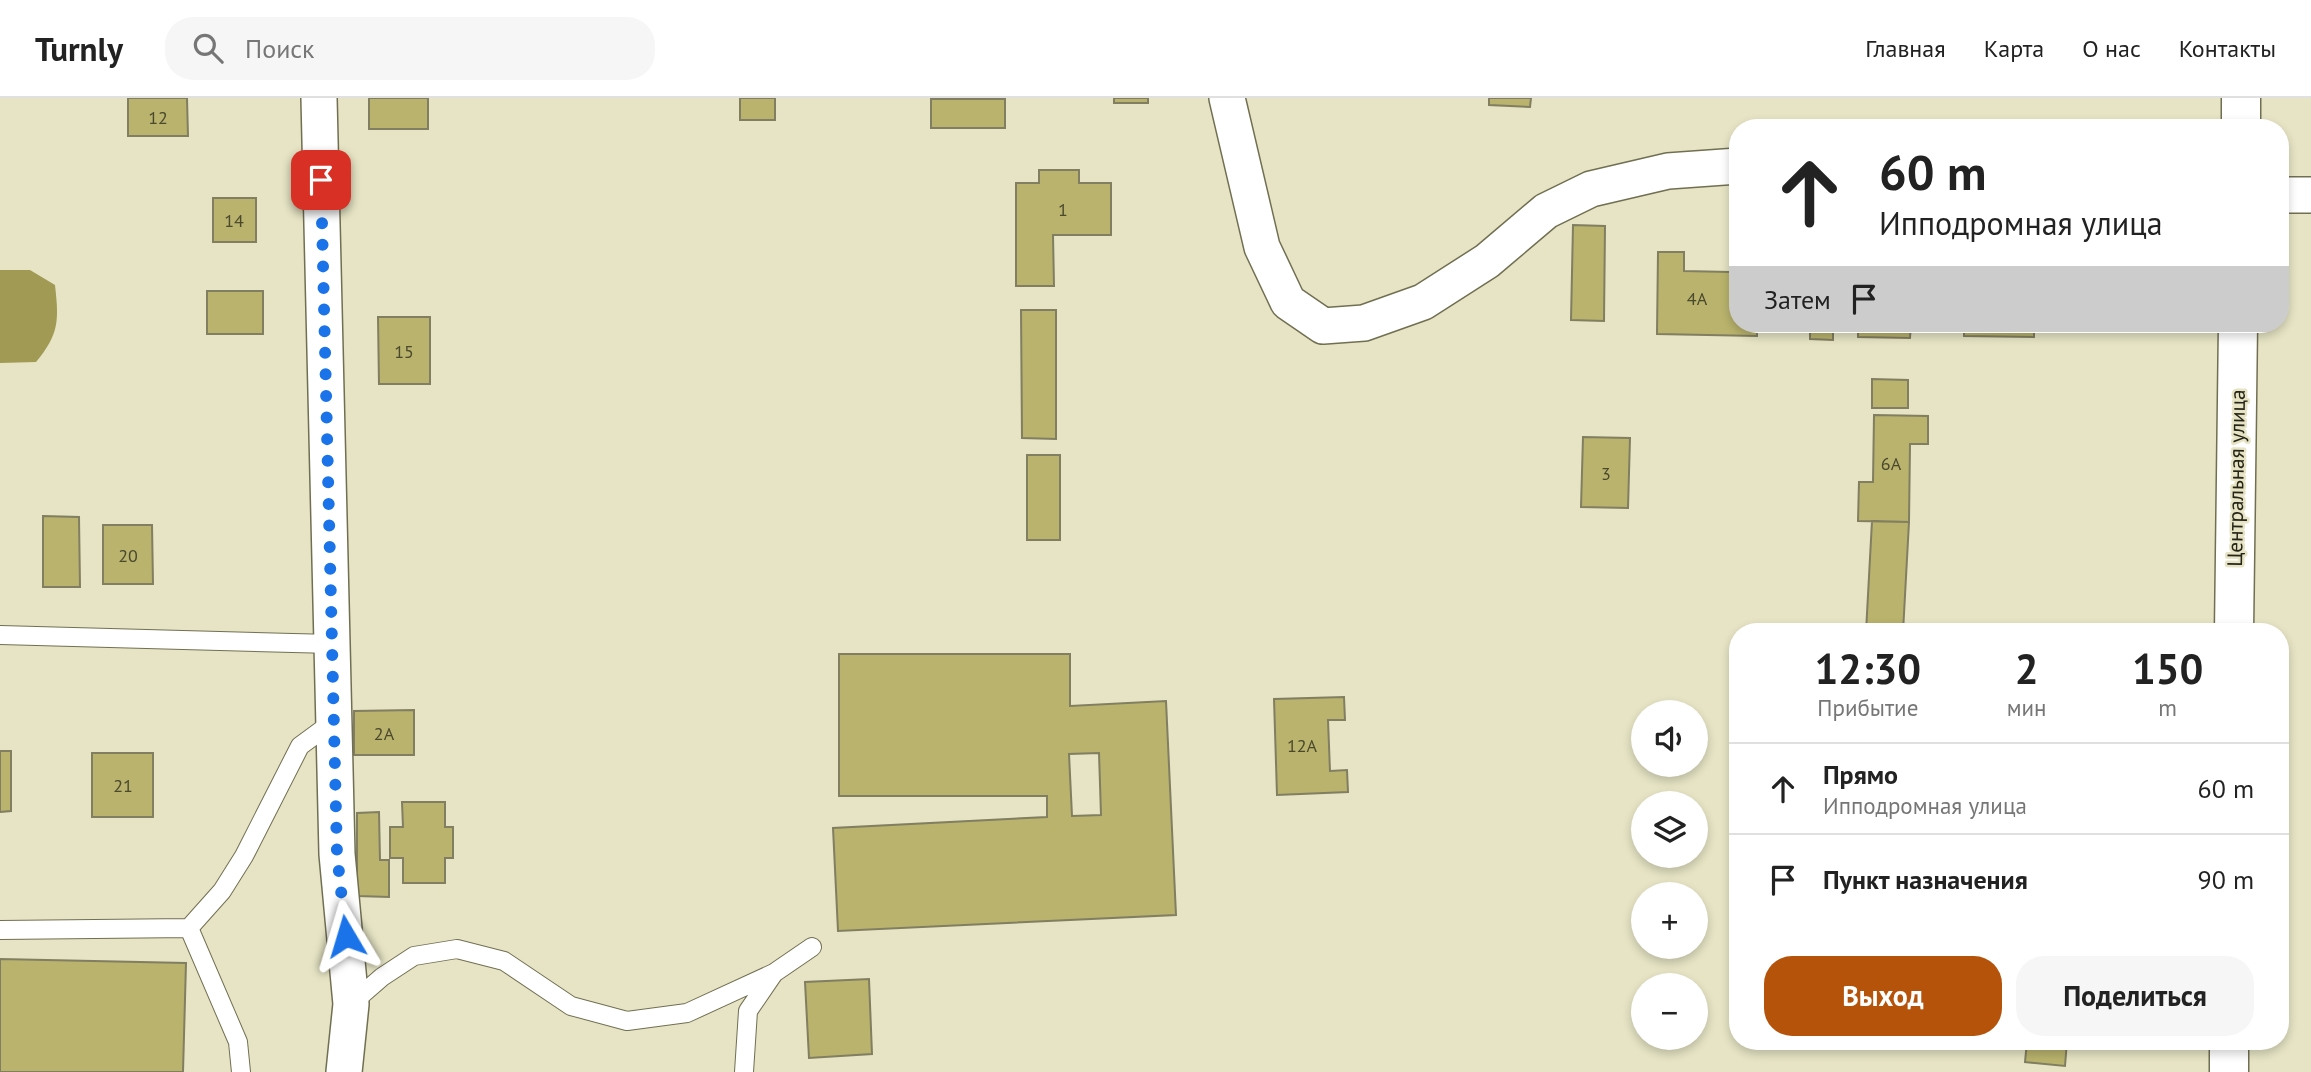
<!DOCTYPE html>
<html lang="ru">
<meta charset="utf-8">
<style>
body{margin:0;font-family:"PT Sans",sans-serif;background:#f6f6f6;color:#222;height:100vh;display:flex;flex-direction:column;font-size:26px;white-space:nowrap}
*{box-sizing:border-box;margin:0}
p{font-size:23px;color:#767676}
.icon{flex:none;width:38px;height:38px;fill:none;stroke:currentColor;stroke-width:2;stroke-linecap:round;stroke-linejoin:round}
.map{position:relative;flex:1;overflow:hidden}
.panel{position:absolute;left:1729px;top:525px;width:560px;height:427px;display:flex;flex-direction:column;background:#fff;border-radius:28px;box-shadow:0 4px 10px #0003}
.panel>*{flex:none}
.banner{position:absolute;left:1729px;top:21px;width:560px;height:214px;border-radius:28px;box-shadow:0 4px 10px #0003;background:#fff;color:#222;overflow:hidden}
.fabs{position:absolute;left:1631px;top:602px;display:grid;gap:14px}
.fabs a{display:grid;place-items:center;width:77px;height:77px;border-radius:50%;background:#fff;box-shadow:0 4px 10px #0003;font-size:35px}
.pin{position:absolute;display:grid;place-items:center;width:60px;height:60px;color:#fff;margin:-30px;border-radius:14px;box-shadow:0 4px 10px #0006}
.me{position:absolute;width:77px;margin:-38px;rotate:353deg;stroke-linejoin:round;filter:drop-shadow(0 0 5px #0008)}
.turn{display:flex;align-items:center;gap:24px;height:147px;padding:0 35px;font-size:32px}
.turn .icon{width:91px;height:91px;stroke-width:2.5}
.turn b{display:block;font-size:49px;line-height:60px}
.then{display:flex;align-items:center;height:66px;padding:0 35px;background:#0003;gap:14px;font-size:26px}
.eta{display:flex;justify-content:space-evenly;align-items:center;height:119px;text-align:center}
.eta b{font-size:42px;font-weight:700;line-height:49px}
.cta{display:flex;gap:14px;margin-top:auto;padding:14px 35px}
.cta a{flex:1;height:80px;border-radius:28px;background:#b45309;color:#fff;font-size:28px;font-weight:700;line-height:80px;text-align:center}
.cta a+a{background:#f6f6f6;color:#222}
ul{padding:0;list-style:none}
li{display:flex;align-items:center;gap:21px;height:91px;padding:0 35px;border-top:2px solid #e0e0e0}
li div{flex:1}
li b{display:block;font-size:26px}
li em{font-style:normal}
header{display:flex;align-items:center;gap:42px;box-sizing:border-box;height:98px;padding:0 35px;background:#fff;border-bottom:2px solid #e0e0e0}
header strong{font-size:33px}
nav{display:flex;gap:38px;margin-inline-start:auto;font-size:24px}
.search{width:490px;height:63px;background:#f6f6f6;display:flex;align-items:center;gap:18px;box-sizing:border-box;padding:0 24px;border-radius:28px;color:#767676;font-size:26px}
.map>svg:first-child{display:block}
</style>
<header>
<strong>Turnly</strong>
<div class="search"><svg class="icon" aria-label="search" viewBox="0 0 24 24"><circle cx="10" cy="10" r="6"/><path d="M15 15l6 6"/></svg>Поиск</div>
<nav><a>Главная</a><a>Карта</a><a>О нас</a><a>Контакты</a></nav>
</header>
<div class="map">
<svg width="2311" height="974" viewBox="0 0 2311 974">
<rect width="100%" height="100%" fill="#e6e4c4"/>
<path fill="#a09a54" d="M0 172H30L55 187C59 223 59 236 36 264L0 265Z"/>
<path fill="#b9b36d" stroke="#817e61" stroke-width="2" fill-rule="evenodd" d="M128 0H187L188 38H128Z
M369 0H428V31H369Z
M740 0H775V22H740Z
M1114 0H1148V5H1114Z
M1489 0H1531L1530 9 1489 7Z
M931 1H1005V30H931Z
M1039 72H1079V85H1111V137H1053L1054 188H1016V85H1039Z
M213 100H256V144H213Z
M1573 127 1605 128 1604 223 1571 222Z
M1658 154H1684V173L1730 174 1731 155H1738V226H1757V238L1657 236Z
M207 193H263V236H207Z
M1021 212H1056V341L1022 340Z
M378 219H430V286H379Z
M1810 226H1833V242L1810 241Z
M1858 226H1911L1910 240 1858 239Z
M1964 226H2034V239L1964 238Z
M1872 281 1908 282V310H1872Z
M1874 317 1928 318V346H1910L1909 424 1858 423 1859 384H1873Z
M1583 339 1630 340 1628 410 1581 409Z
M1027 357H1060V442H1027Z
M43 418 79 419 80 489H43Z
M1872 423 1909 424 1903 534H1866Z
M103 427H152L153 486H103Z
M1959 531H2035V534H1959Z
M839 556H1070V608L1166 603 1176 817 838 833 833 730 1047 719V698H839ZM1099 655 1101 717 1072 718 1069 656Z
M1344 599 1345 622H1328L1330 673 1347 672 1348 694 1277 697 1274 601Z
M414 612V657H354V613Z
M0 653H11V713L0 714Z
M92 655H153V719H92Z
M402 704H445V729H453V760H445V785H403V760H390V729H403Z
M379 714 380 762H389V799L357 798V715Z
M0 861 186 865 183 974H0Z
M869 881 872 956 809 960 805 884Z
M2027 943H2067L2065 968 2025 964Z"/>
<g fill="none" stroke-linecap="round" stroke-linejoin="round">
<g stroke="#716f52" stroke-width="20">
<path id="service" d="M0 537 332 546
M189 830 238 944 241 974
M0 832 189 830 222 793 244 758 300 648 334 623
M351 906 382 879 414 858 457 851 504 863 571 908 627 923 687 915 774 875
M744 974 748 913 774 875 812 849"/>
</g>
<g stroke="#716f52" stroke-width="38">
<path id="minor" d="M319 0 337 756 351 906 344 974
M1227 0 1262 149 1288 204 1323 228 1364 225 1423 204 1487 163 1546 113 1591 91 1668 73 1738 68
M2280 97H2311"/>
</g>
<g stroke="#716f52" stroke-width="41">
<path id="tertiary" d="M2241 30V0
M2234 534 2238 226
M2229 974V943"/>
</g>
<use href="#service" stroke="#fff" stroke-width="18"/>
<use href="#minor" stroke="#fff" stroke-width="35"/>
<use href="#tertiary" stroke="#fff" stroke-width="38"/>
</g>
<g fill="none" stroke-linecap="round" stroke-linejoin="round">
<path stroke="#1a73e8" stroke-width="12" stroke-dasharray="0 21.6" d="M321 82 337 756 346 838"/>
</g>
<g text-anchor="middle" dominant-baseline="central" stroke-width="5" stroke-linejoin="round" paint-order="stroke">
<g font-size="18" fill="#4a482d">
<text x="158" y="19">12</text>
<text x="1063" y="111">1</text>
<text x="234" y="122">14</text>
<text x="1697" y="200">4А</text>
<text x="404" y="253">15</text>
<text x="1891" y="365">6А</text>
<text x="1606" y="375">3</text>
<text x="128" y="457">20</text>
<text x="384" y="635">2А</text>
<text x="1302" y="647">12А</text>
<text x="123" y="687">21</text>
</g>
<g font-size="21" fill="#252418" stroke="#e6e4c4">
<text transform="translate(2236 380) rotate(-89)">Центральная улица</text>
</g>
</g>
</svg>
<div class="fabs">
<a><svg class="icon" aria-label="sound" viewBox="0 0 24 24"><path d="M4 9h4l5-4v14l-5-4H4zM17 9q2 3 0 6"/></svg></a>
<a><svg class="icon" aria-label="layers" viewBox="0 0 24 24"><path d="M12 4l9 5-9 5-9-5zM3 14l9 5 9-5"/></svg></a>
<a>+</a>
<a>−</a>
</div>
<div class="pin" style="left:321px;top:82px;background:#d93025"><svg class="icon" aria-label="arrive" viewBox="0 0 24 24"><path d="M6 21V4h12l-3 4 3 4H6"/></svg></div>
<svg class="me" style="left:346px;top:838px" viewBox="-20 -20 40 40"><path d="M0-17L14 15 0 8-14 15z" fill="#1a73e8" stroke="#fff" stroke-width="4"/></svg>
<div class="banner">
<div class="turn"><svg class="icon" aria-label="ahead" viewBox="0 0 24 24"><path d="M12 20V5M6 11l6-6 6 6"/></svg><div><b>60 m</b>Ипподромная улица</div></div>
<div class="then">Затем<svg class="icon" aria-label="arrive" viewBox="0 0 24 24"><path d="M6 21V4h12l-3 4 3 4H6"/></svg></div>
</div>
<section class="panel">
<div class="eta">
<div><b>12:30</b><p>Прибытие</p></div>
<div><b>2</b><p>мин</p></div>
<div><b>150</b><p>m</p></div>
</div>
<ul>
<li><svg class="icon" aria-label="ahead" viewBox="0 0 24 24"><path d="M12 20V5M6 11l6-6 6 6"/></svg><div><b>Прямо</b><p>Ипподромная улица</p></div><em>60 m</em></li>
<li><svg class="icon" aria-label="arrive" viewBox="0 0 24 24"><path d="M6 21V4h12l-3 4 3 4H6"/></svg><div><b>Пункт назначения</b></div><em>90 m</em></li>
</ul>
<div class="cta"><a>Выход</a><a>Поделиться</a></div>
</section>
</div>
